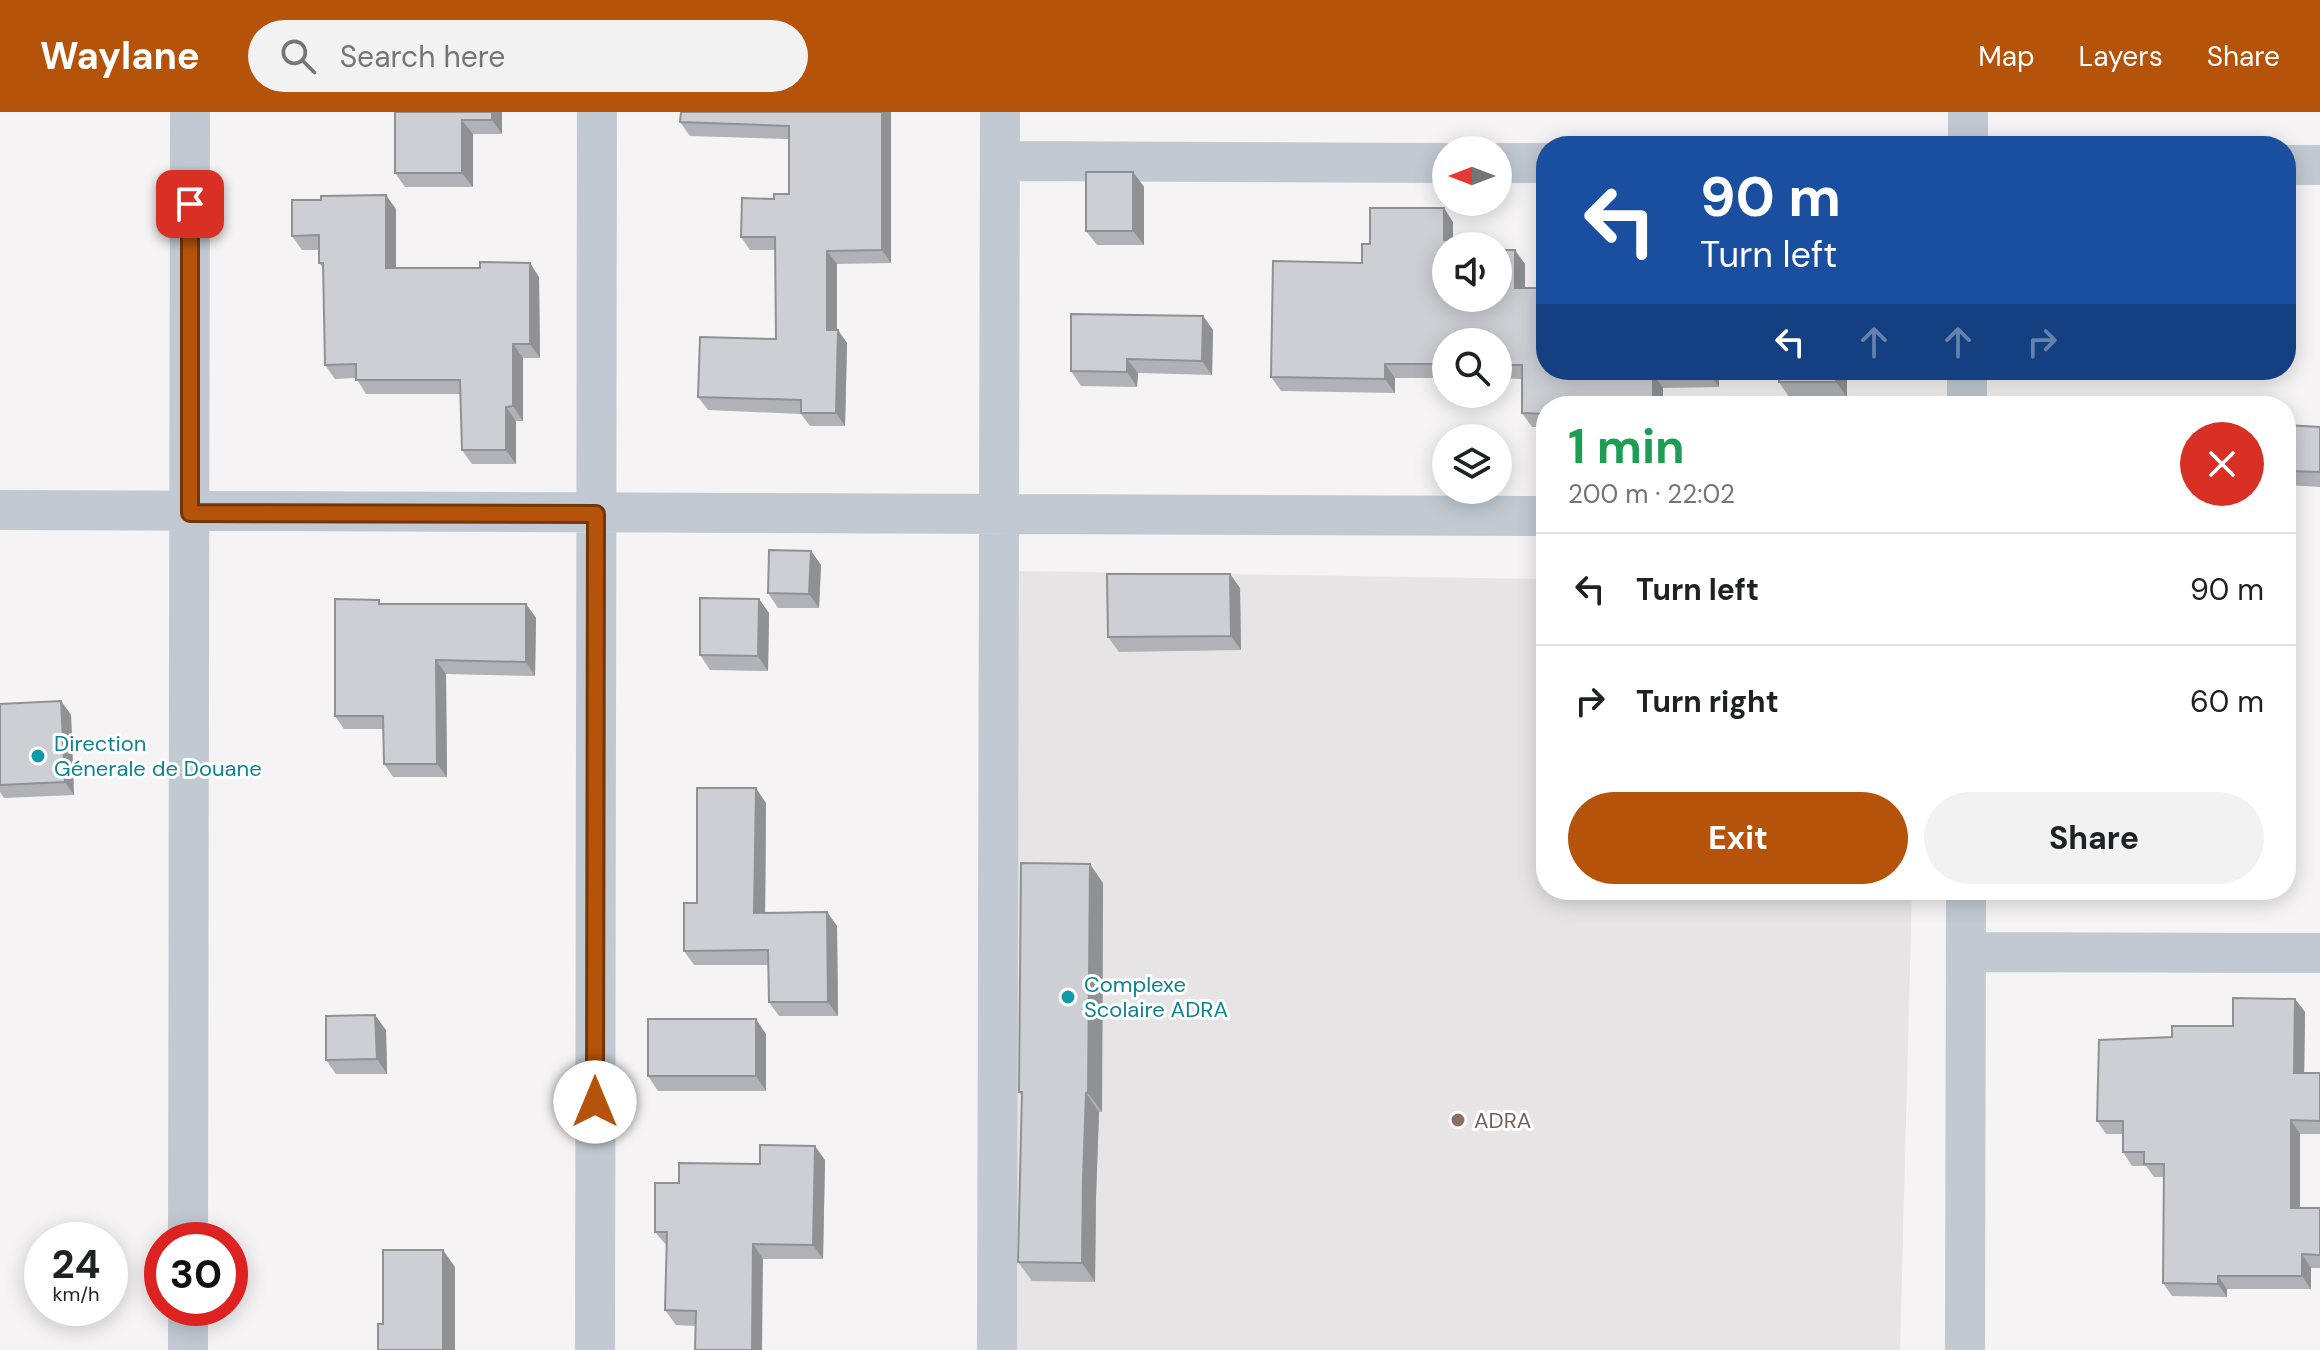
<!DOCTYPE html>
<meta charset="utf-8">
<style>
body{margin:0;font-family:"DM Sans",sans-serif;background:#f2f2f2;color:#202124;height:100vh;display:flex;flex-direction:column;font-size:30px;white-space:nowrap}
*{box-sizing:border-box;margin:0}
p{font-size:26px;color:#757577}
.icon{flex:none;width:44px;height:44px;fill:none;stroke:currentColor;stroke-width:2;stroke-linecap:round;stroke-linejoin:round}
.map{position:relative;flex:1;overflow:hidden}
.details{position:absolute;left:1536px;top:284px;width:760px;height:504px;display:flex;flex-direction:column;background:#fff;border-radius:32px;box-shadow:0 4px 20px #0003}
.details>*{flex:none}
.hud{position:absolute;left:1536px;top:24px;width:760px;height:244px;border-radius:32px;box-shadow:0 4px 20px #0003;background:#1a4fa0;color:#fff;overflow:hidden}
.needle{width:52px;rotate:270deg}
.tools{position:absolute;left:1432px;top:24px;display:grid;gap:16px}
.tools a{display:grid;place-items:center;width:80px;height:80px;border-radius:50%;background:#fff;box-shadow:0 4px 20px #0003;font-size:40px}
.speed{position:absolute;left:24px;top:1110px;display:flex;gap:16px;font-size:40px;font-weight:700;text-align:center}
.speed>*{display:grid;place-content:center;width:104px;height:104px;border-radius:50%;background:#fff;box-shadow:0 4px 20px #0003;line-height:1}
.speed small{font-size:20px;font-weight:400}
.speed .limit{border:12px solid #d22;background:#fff;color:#111}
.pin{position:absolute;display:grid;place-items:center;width:68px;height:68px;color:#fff;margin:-34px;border-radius:16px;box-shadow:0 4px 12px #0006}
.me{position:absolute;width:88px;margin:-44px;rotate:0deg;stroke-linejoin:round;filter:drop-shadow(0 0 6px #0008)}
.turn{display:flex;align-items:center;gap:28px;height:168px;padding:0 32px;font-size:36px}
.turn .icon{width:104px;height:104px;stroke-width:2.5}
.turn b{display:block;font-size:56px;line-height:68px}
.lanes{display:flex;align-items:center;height:76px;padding:0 32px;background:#0003;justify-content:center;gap:40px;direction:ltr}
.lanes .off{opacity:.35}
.round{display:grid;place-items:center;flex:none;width:84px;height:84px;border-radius:42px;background:#f2f2f2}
.headline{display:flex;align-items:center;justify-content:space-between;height:136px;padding:0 32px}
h1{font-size:48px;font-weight:700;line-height:60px;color:#1e9e55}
.primary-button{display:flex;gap:16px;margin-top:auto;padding:16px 32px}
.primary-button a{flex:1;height:92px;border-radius:48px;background:#b45309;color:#fff;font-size:32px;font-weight:700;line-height:92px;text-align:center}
.primary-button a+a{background:#f2f2f2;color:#202124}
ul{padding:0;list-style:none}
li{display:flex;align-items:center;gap:24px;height:112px;padding:0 32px;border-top:2px solid #e0e0e0}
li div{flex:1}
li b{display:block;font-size:30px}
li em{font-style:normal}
header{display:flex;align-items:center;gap:48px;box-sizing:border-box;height:112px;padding:0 40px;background:#b45309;color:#fff}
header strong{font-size:38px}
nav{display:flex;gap:44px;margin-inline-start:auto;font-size:28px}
.search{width:560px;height:72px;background:#f2f2f2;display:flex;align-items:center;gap:20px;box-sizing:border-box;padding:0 28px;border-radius:44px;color:#757577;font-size:30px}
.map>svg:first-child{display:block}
</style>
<header>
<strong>Waylane</strong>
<div class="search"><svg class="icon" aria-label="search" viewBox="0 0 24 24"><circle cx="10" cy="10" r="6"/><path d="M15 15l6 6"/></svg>Search here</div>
<nav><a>Map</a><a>Layers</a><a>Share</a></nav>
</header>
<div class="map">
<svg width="2320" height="1238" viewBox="0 0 2320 1238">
<rect width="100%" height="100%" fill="#f5f3f3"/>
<path fill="#e6e4e5" d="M1017 459 1546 467V778H1912L1900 1238H1005Z"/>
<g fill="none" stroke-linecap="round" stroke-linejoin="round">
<path stroke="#c1cad2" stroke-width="40" d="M1968 0V34
M1000 49 1446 51
M1498 51H1546
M2286 53H2320
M1967 294V258
M0 398 1546 404
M1966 840 2320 841
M188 1128 190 0
M188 1238V1196
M595 1238 597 0
M997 1238 1000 0
M1965 1238 1966 778"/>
</g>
<path fill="#b0b2b7" d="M395 0H502V22H473V75H405L395 61Z
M891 0V151L837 152V218L847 231 845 314H810L801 302 708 298 698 285 776 227 775 138H750L741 125 774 87 789 82V27L690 24 680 10Z
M1133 60 1144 75V133H1097L1086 119Z
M396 97V156L539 165 540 246H523V309H516V352H472L462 338 461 282H366L356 266 335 267 325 253 324 157 319 151V138H302L292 124Z
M1453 110V128H1490L1494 134H1446L1525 152V176L1546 258H1719V275L1663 276V294H1546V315H1532L1522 301V267L1498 266V230H1446V266H1395V281L1281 279 1271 265 1362 151 1370 132Z
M1203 204 1213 218 1212 263 1138 261 1137 275 1081 274 1071 259Z
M1847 258V285H1789L1779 270Z
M2286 313 2320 315V375L2286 373Z
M811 439 821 453 819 496H778L768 481Z
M1230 462 1240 476 1241 538 1119 540 1108 525Z
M759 487 769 501 768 559 710 558 700 543Z
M382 492H526L536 506 535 564 446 562 447 665H393L384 652V617H344L335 604Z
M61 589 71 603 74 683 4 686 0 680V592Z
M766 691 765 800H827L837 814 838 904H779L769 890 768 853H694L684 839 697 791Z
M1103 771 1102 1000H1099L1096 1085 1095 1170 1032 1169 1018 1150 1022 984 1019 980Z
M2295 887 2305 900 2304 961H2320V1022H2300V1096H2320V1156H2311V1177H2227V1185L2172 1184 2163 1171 2164 1065H2154L2146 1054H2132L2123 1040V1022H2106L2097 1009 2172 925 2233 914Z
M386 918 387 962H336L326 948Z
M766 922V979H658L648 964Z
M825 1048 823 1147H763L696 1214 676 1213 665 1198 667 1134 655 1120 679 1071 760 1052Z"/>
<path fill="#909195" d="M492 0H502V22L492 8Z
M882 0H891V151L882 138Z
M462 8 473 22V75L462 61Z
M1133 60 1144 75V133L1133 119Z
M386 83 396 97V170L386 156Z
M1444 96 1453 110V134L1444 128Z
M1515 138 1525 152V190L1515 176Z
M827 139 837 152V231L827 218Z
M530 151 539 165 540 246 530 232Z
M1203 204 1213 218 1212 263 1202 249Z
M838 218 847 231 845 314 836 301Z
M513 232 523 246V309L513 294Z
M1127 247 1138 261 1137 275 1127 260Z
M1385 252 1395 266V281L1385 267Z
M1709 258H1719V275L1709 261Z
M1836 258H1847V285L1836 270Z
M1653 262 1663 276V294H1653Z
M506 295 516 309V352L506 338Z
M811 439 821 453 819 496 809 482Z
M1230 462 1240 476 1241 538 1231 524Z
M759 487 769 501 768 559 758 544Z
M526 492 536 506 535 564 526 550Z
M436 548 446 562 447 665 437 652Z
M61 589 71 603 74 683 65 670Z
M756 676 766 691 765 815 754 801Z
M1090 752 1103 771 1102 1000 1088 981Z
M827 800 837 814 838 904 828 890Z
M2295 887 2305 900 2304 974 2294 961Z
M375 903 386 918 387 962 377 947Z
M756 907 766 922V979L756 964Z
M1086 981 1099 1000 1096 1085 1095 1170 1082 1151 1083 1066Z
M2291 1008 2300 1022V1110L2291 1096Z
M815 1034 825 1048 823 1147 813 1133Z
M753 1132 763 1147 762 1238H752Z
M443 1138 455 1155V1238H443Z
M2302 1142 2311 1156V1177L2302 1164Z
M2218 1164 2227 1177V1185L2218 1172Z"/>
<path fill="#cdcfd5" stroke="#909195" stroke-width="2" d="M395 0H492V8H462V61H395Z
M681 0H882V138L827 139V218H838L836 301H801V288L698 285 700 225 776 227 775 125H741L742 86 774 87V82H789V14L680 10Z
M1086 60H1133V119H1086Z
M386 83V156H480V150L530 151V232H513V294L506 295V338H462L460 268H356V252L325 253 323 151H319V123L292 124V88H321V84Z
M1370 96H1444V128H1490V134H1446V186H1498V138H1515V176H1546V258H1709V261L1653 262V294H1546V302L1522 301V253H1498V230H1446V252H1385V267L1271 265 1273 149 1362 151V132H1370Z
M1071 202 1203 204 1202 249 1127 247V260L1071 259Z
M1779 258H1836V270H1779Z
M2286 313 2320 315V360L2286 359Z
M769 438 811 439 809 482 768 481Z
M1107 462H1230L1231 524 1108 525Z
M700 486 759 487 758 544 700 543Z
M335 487 379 488V492H526V550L436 548 437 652H384L383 604H335Z
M61 589 65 670 0 673V592Z
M697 676H756L754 801 827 800 828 890H769L768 838 684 839V791H697Z
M1021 751 1090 752 1088 981H1086L1083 1066 1082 1151 1018 1150 1022 980H1019Z
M2233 886 2295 887 2294 961H2320V1009L2291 1008V1096H2320V1143L2302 1142V1164H2218V1172L2163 1171 2164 1052H2144V1040H2123V1009H2097L2099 928 2172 925V914H2233Z
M375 903 377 947 326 948V904Z
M648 907H756V964H648Z
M760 1033 815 1034 813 1133 753 1132 752 1238H695L696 1199 665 1198 667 1120H655V1071H679V1051L760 1052Z
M383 1138H443V1238H378V1212H383Z"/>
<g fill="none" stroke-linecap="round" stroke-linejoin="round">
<g stroke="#753606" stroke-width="20">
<path id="route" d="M190 92V401L596 402 595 990"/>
</g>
<use href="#route" stroke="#b45309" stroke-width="14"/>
</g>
<g fill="#0f9aa8" stroke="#fff" stroke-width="3">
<circle cx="38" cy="644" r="8"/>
<circle cx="1068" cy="885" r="8"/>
</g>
<circle fill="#8d6e63" stroke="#fff" stroke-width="3" cx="1458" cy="1008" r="8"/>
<g text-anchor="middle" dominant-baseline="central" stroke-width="6" stroke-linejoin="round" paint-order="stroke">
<g font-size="22" fill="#0d838f" stroke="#fff" text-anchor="start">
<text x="54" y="631">Direction<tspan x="54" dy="25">Génerale de Douane</tspan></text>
<text x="1084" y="872">Complexe<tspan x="1084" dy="25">Scolaire ADRA</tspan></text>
</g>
<g font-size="22" fill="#785e54" stroke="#fff" text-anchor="start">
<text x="1474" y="1008">ADRA</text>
</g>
</g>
</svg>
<div class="tools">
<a><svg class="needle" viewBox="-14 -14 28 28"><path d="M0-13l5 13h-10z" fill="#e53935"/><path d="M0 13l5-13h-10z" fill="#757577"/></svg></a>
<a><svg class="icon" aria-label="sound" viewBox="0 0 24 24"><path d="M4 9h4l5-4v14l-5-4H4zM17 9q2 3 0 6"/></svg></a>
<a><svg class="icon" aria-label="search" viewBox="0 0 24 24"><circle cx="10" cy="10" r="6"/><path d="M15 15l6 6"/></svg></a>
<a><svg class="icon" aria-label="layers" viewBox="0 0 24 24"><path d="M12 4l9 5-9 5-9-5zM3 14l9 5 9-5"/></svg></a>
</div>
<div class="speed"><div>24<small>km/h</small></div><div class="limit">30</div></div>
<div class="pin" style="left:190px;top:92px;background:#d93025"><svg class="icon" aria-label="arrive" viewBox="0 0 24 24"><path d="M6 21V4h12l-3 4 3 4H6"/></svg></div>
<svg class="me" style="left:595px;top:990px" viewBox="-20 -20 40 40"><circle r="19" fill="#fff"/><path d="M0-13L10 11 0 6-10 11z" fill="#b45309"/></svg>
<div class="hud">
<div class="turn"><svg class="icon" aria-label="left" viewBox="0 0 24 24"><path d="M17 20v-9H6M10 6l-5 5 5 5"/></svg><div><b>90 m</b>Turn left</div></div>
<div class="lanes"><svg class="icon" aria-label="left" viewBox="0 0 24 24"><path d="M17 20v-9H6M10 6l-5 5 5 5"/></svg><svg class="icon off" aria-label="ahead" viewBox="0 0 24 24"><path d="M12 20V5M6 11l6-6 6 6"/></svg><svg class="icon off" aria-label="ahead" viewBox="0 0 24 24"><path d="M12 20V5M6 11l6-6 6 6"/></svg><svg class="icon off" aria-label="right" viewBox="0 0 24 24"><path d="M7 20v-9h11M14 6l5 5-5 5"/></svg></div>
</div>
<section class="details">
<div class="headline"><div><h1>1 min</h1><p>200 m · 22:02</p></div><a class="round" style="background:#d93025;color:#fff"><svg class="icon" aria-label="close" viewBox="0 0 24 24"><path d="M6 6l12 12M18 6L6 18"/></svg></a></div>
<ul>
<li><svg class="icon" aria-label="left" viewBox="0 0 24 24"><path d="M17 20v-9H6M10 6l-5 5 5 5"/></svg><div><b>Turn left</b></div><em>90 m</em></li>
<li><svg class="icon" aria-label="right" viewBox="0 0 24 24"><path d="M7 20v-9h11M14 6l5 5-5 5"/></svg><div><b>Turn right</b></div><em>60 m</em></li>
</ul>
<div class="primary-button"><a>Exit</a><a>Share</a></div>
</section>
</div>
